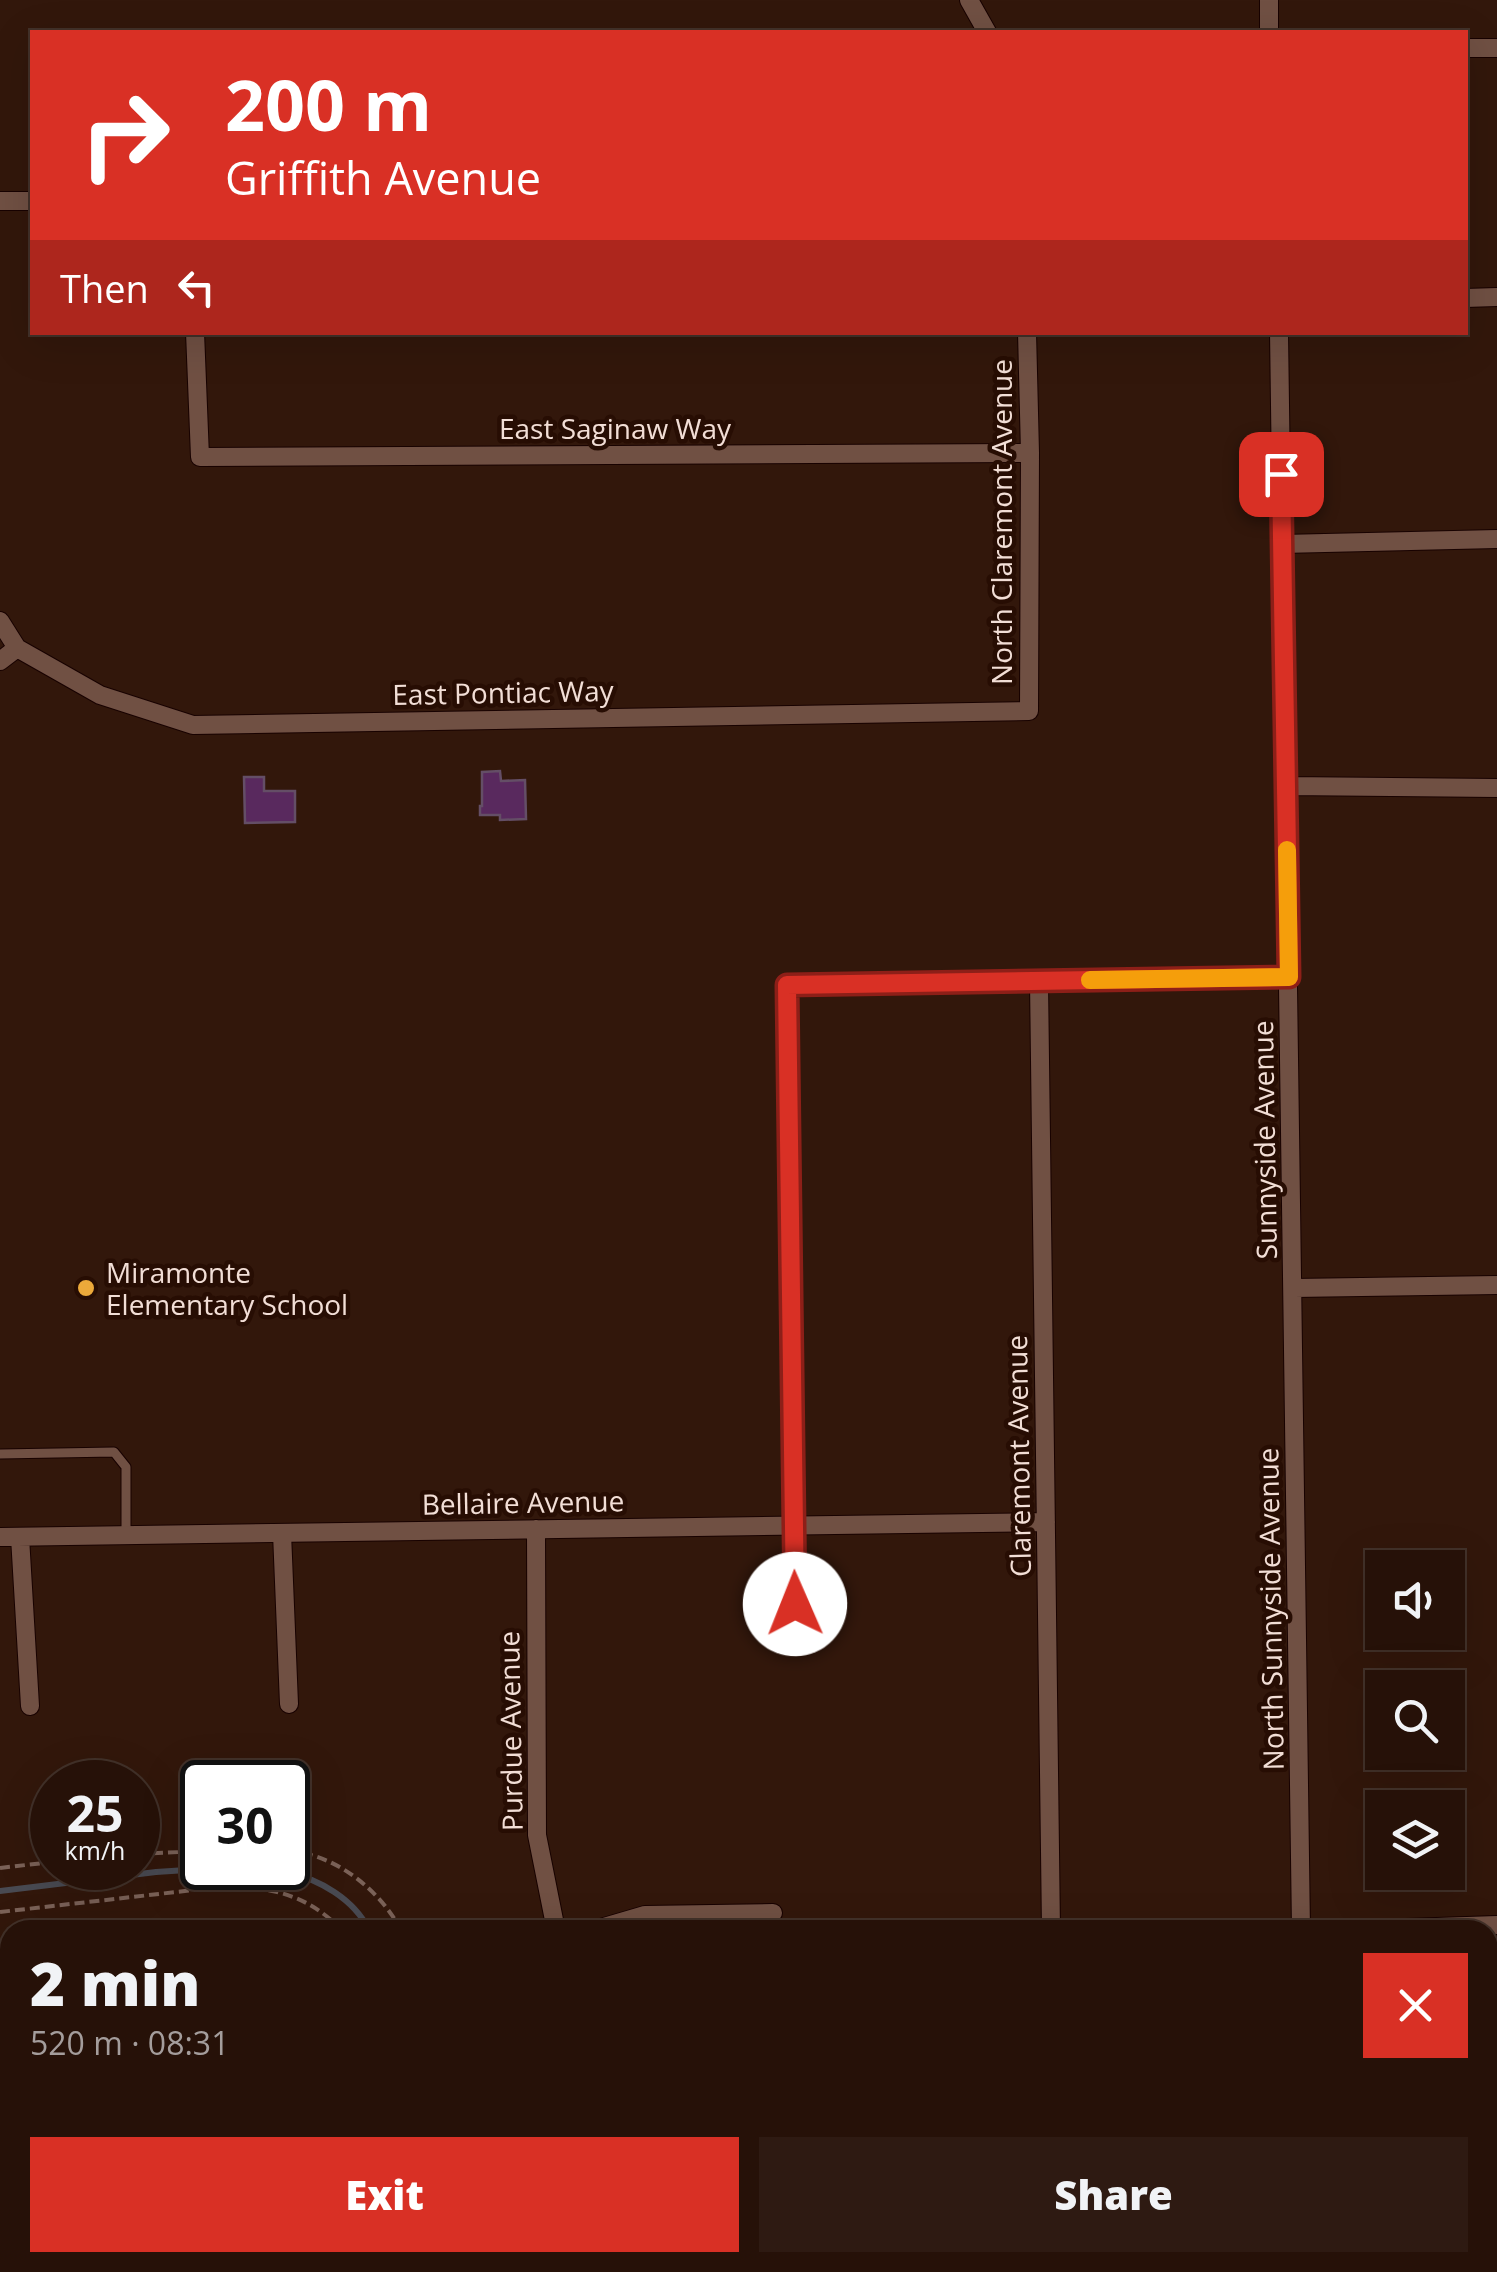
<!DOCTYPE html>
<meta charset="utf-8">
<style>
body{margin:0;font-family:"Open Sans",sans-serif;background:#2e1a12;color:#f1f3f6;height:100vh;display:flex;flex-direction:column;font-size:38px;white-space:nowrap}
*{box-sizing:border-box;margin:0}
p{font-size:32px;color:#a49d9c}
.icon{flex:none;width:55px;height:55px;fill:none;stroke:currentColor;stroke-width:2;stroke-linecap:round;stroke-linejoin:round}
.map{position:relative;flex:1;overflow:hidden}
.panel{position:absolute;left:0px;top:1920px;width:1498px;height:352px;display:flex;flex-direction:column;background:#261108;border-radius:30px 30px 0 0;box-shadow:0 10px 40px #0002,0 0 0 2px #423129}
.panel>*{flex:none}
.banner{position:absolute;left:30px;top:30px;width:1438px;height:305px;border-radius:0px;box-shadow:0 10px 40px #0002,0 0 0 2px #423129;background:#d93025;color:#fff;overflow:hidden}
.fabs{position:absolute;left:1365px;top:1550px;display:grid;gap:20px}
.fabs a{display:grid;place-items:center;width:100px;height:100px;border-radius:0px;background:#261108;box-shadow:0 10px 40px #0002,0 0 0 2px #423129;font-size:50px}
.speed{position:absolute;left:30px;top:1760px;display:flex;gap:20px;font-size:50px;font-weight:700;text-align:center}
.speed>*{display:grid;place-content:center;width:130px;height:130px;border-radius:50%;background:#261108;box-shadow:0 10px 40px #0002,0 0 0 2px #423129;line-height:1}
.speed small{font-size:25px;font-weight:400}
.speed .limit{border:5px solid #111;border-radius:15px;background:#fff;color:#111}
.pin{position:absolute;display:grid;place-items:center;width:85px;height:85px;color:#fff;margin:-42px;border-radius:20px;box-shadow:0 5px 15px #0006}
.me{position:absolute;width:110px;margin:-55px;rotate:359deg;stroke-linejoin:round;filter:drop-shadow(0 0 8px #0008)}
.turn{display:flex;align-items:center;gap:35px;height:210px;padding:0 30px;font-size:45px}
.turn .icon{width:130px;height:130px;stroke-width:2.5}
.turn b{display:block;font-size:70px;line-height:85px}
.then{display:flex;align-items:center;height:95px;padding:0 30px;background:#0003;gap:20px;font-size:38px}
.round{display:grid;place-items:center;flex:none;width:105px;height:105px;border-radius:0px;background:#2e1a12}
.head{display:flex;align-items:center;justify-content:space-between;height:170px;padding:0 30px}
h1{font-size:60px;font-weight:800;line-height:75px}
.primary-button{display:flex;gap:20px;margin-top:auto;padding:20px 30px}
.primary-button a{flex:1;height:115px;border-radius:0px;background:#d93025;color:#fff;font-size:40px;font-weight:800;line-height:115px;text-align:center}
.primary-button a+a{background:#2e1a12;color:#f1f3f6}
.map>svg:first-child{display:block}
</style>
<div class="map">
<svg width="1497" height="2272" viewBox="0 0 1497 2272">
<rect width="100%" height="100%" fill="#32170b"/>
<g fill="none" stroke-linecap="round" stroke-linejoin="round">
<path stroke="#494a52" stroke-width="6" d="M230 1868C248 1869 268 1868 286 1872 319 1879 354 1899 369 1930
M0 1891 156 1872 217 1868
M492 2262 495 2272"/>
</g>
<path fill="#59295e" stroke="#644e66" stroke-width="2.5" d="M500 771 501 781 525 780 526 819 500 820V815H480V806H482V772Z
M244 777H264V791H295V822L245 823Z"/>
<g fill="none" stroke-linecap="round" stroke-linejoin="round">
<g stroke="#180200" stroke-width="11">
<path id="lane" d="M0 1454 114 1452 126 1467V1535"/>
</g>
<g stroke="#180200" stroke-width="20">
<path id="street" d="M969 0 987 32
M1269 0V32
M1465 48H1497
M0 201H32
M1465 298 1497 297
M195 332 200 457 1030 453
M1279 332 1301 1930
M1282 544 1497 539
M0 621 17 648 100 695 193 725 1029 711 1030 453 1027 332
M0 661 17 648
M1286 786 1497 788
M1039 981 1051 1930
M1294 1288 1497 1285
M536 1529 537 1835 556 1930
M282 1533 289 1704
M0 1537 1046 1522
M20 1537 30 1706
M796 1643 787 985 1289 977
M594 1930 645 1915 773 1913
M1051 1930H1111
M1346 1930 1497 1925
M0 2043 10 2042
M1488 2176 1497 2175
M326 2262 330 2272
M1055 2262V2272
M1305 2262V2272"/>
</g>
<path stroke="#7b6258" stroke-width="4" stroke-dasharray="10 5" stroke-linecap="butt" d="M288 1851C335 1854 379 1889 401 1930
M138 1854 202 1851
M0 1868 52 1862
M0 1912 220 1887C271 1887 305 1893 342 1930
M472 2262 475 2272
M518 2262 521 2272"/>
<use href="#lane" stroke="#705043" stroke-width="9"/>
<use href="#street" stroke="#705043" stroke-width="18"/>
</g>
<g fill="none" stroke-linecap="round" stroke-linejoin="round">
<g stroke="#8d1f18" stroke-width="25">
<path id="route" d="M795 1604 787 985 1289 977 1281 474"/>
</g>
<use href="#route" stroke="#d93025" stroke-width="18"/>
<path stroke="#f59e0b" stroke-width="18" d="M1090 980 1289 977 1287 850"/>
</g>
<circle fill="#eca93a" stroke="#270d03" stroke-width="4" cx="86" cy="1288" r="10"/>
<g text-anchor="middle" dominant-baseline="central" stroke-width="9" stroke-linejoin="round" paint-order="stroke">
<g font-size="28" fill="#f2ded6" stroke="#270d03">
<text x="615" y="428">East Saginaw Way</text>
<text transform="translate(1001 522) rotate(-90)">North Claremont Avenue</text>
<text transform="translate(503 692) rotate(-1)">East Pontiac Way</text>
<text transform="translate(1264 1140) rotate(-91)">Sunnyside Avenue</text>
<text transform="translate(1018 1456) rotate(-91)">Claremont Avenue</text>
<text transform="translate(523 1502) rotate(-1)">Bellaire Avenue</text>
<text transform="translate(1270 1609) rotate(-91)">North Sunnyside Avenue</text>
<text transform="translate(510 1731) rotate(-91)">Purdue Avenue</text>
</g>
<g font-size="28" fill="#f2ded6" stroke="#270d03" text-anchor="start">
<text x="106" y="1272">Miramonte<tspan x="106" dy="32">Elementary School</tspan></text>
</g>
</g>
</svg>
<div class="fabs">
<a><svg class="icon" aria-label="sound" viewBox="0 0 24 24"><path d="M4 9h4l5-4v14l-5-4H4zM17 9q2 3 0 6"/></svg></a>
<a><svg class="icon" aria-label="search" viewBox="0 0 24 24"><circle cx="10" cy="10" r="6"/><path d="M15 15l6 6"/></svg></a>
<a><svg class="icon" aria-label="layers" viewBox="0 0 24 24"><path d="M12 4l9 5-9 5-9-5zM3 14l9 5 9-5"/></svg></a>
</div>
<div class="speed"><div>25<small>km/h</small></div><div class="limit">30</div></div>
<div class="pin" style="left:1281px;top:474px;background:#d93025"><svg class="icon" aria-label="arrive" viewBox="0 0 24 24"><path d="M6 21V4h12l-3 4 3 4H6"/></svg></div>
<svg class="me" style="left:795px;top:1604px" viewBox="-20 -20 40 40"><circle r="19" fill="#fff"/><path d="M0-13L10 11 0 6-10 11z" fill="#d93025"/></svg>
<div class="banner">
<div class="turn"><svg class="icon" aria-label="right" viewBox="0 0 24 24"><path d="M7 20v-9h11M14 6l5 5-5 5"/></svg><div><b>200 m</b>Griffith Avenue</div></div>
<div class="then">Then<svg class="icon" aria-label="left" viewBox="0 0 24 24"><path d="M17 20v-9H6M10 6l-5 5 5 5"/></svg></div>
</div>
<section class="panel">
<div class="head"><div><h1>2 min</h1><p>520 m · 08:31</p></div><a class="round" style="background:#d93025;color:#fff"><svg class="icon" aria-label="close" viewBox="0 0 24 24"><path d="M6 6l12 12M18 6L6 18"/></svg></a></div>
<div class="primary-button"><a>Exit</a><a>Share</a></div>
</section>
</div>
